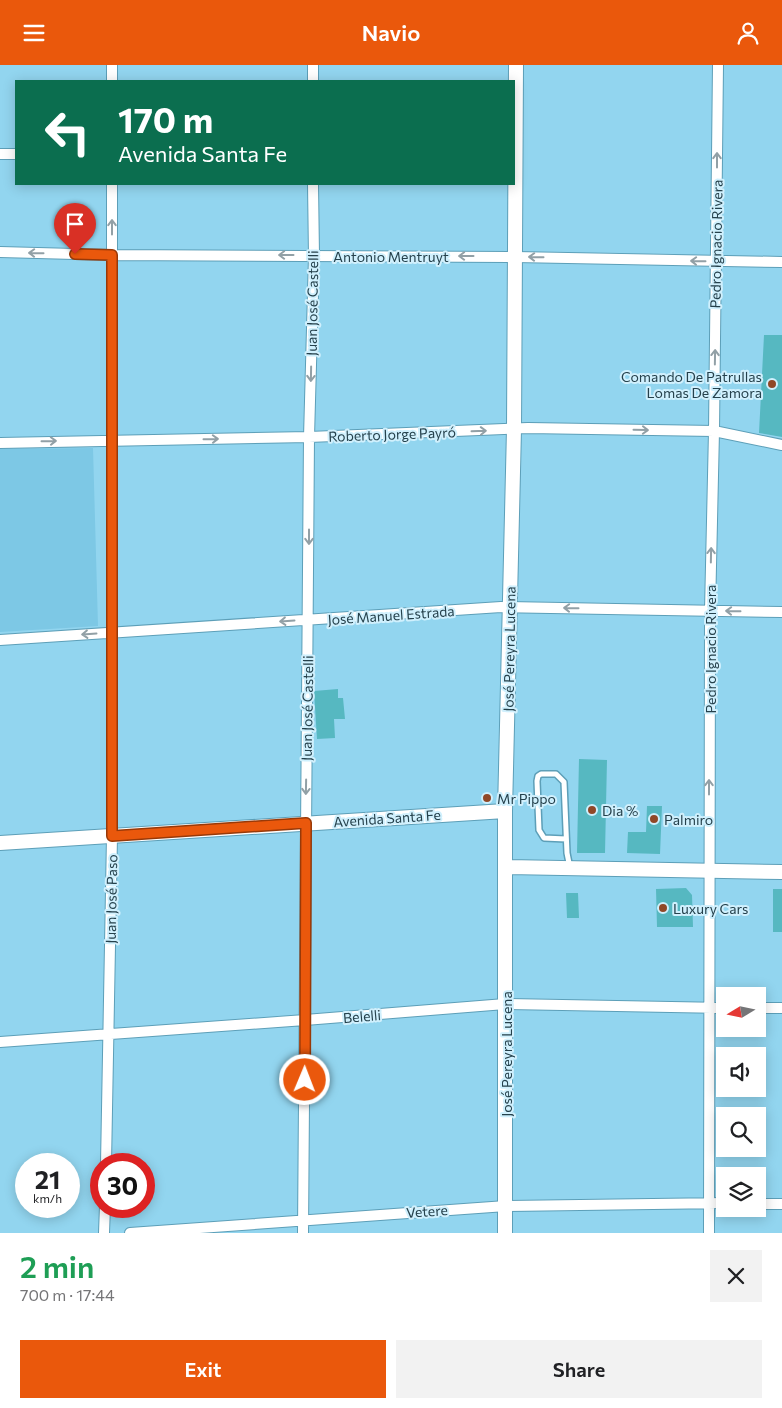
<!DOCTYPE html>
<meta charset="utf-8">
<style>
body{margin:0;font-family:Commissioner,sans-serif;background:#f2f2f2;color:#202124;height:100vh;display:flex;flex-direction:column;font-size:19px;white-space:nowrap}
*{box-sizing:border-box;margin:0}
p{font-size:16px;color:#757577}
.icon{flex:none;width:28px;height:28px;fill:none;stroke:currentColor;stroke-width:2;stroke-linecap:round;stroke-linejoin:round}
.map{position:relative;height:1168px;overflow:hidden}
.sheet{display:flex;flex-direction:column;background:#fff;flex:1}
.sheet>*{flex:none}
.hud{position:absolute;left:15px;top:15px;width:500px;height:105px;border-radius:0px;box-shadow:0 2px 12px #0003;background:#0b6e4f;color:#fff;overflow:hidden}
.needle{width:32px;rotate:260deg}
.tools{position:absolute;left:716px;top:922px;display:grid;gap:10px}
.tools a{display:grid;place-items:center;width:50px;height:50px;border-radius:0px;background:#fff;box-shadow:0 2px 12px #0003;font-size:25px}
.speed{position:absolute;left:15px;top:1088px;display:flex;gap:10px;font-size:25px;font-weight:700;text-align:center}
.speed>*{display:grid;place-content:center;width:65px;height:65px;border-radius:50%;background:#fff;box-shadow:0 2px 12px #0003;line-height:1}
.speed small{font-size:12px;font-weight:400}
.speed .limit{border:8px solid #d22;background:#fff;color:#111}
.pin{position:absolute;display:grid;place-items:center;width:42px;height:42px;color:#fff;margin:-51px -21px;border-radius:50% 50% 50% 0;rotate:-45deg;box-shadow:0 0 5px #0007}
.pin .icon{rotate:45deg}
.me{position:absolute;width:55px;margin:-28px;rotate:1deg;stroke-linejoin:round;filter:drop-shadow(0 0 4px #0008)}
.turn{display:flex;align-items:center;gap:18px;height:105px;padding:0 20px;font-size:22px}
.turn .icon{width:65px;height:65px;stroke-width:2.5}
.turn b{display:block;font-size:35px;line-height:42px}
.round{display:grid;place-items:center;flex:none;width:52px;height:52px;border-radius:0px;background:#f2f2f2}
.headline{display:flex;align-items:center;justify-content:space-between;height:85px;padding:0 20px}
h1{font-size:30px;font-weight:600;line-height:38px;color:#1e9e55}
.primary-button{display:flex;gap:10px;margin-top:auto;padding:10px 20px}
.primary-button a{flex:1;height:58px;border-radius:0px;background:#ea580c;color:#fff;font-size:20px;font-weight:600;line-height:58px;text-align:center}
.primary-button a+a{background:#f2f2f2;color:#202124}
header{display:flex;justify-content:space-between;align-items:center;height:65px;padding:0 20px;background:#ea580c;color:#fff;font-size:22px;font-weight:600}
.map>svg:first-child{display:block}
</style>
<header><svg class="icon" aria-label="menu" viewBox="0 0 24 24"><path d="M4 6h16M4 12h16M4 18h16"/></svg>Navio<svg class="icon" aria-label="person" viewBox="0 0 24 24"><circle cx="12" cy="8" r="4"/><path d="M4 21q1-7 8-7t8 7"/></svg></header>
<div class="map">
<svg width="782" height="1168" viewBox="0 0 782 1168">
<rect width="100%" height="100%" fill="#92d5ef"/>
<path fill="#7dc8e5" d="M93 383 98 561 0 567V384Z"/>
<path fill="#56b8c1" d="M764 270H782V372L759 368Z
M338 624V633H343L345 654H334L335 673 317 674 314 626Z
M579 694 607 695 605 788H577Z
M647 741H662L660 789 627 788 628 767H646Z
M686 823 692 830 693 862H657L656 824Z
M773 824H782V867H773Z
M566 828H578L579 853H567Z"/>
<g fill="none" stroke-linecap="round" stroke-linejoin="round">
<g stroke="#5d9fb8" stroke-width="8">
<path id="lane" d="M566 774 544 773 539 765 537 716 538 711 541 709H556L564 717 567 788 570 803"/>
</g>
<g stroke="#5d9fb8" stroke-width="12">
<path id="street" d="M112 0V16
M313 0V16
M0 89H16
M0 187 112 190 515 192 782 197
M0 378 309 372 528 363 714 366 782 380
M0 575 501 542 782 547
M758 943H782
M0 977 305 955 505 939 725 943
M106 1099 112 771V119
M758 1139H782
M104 1168 105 1141
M130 1168 506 1141 725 1138
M303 1168 309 372 314 191 313 119
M709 1168 710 546 714 366 718 0"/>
</g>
<g stroke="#5d9fb8" stroke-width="16">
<path id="secondary" d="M0 778 505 746
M506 802 782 807
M505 1168V746L514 364 516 0"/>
</g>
<use href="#lane" stroke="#fff" stroke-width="5"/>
<use href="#street" stroke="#fff" stroke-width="10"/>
<use href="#secondary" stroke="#fff" stroke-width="14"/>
</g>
<defs><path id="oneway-shaft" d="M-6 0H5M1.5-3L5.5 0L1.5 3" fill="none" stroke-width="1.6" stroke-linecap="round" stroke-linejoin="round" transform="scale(1.25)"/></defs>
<g stroke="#92a0a6">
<use href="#oneway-shaft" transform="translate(717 95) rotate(-90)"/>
<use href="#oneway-shaft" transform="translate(112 162) rotate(-90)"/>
<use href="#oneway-shaft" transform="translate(36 188) rotate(-179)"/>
<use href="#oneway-shaft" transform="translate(286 190) rotate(-180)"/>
<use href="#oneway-shaft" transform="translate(466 191) rotate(-180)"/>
<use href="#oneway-shaft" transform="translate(536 192) rotate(-179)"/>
<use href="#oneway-shaft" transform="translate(698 196) rotate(-179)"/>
<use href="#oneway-shaft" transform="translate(715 292) rotate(-89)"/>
<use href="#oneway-shaft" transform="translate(311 309) rotate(91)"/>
<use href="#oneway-shaft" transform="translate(641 365) rotate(1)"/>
<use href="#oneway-shaft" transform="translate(479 366) rotate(-2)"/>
<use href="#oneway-shaft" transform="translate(211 374) rotate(-1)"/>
<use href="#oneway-shaft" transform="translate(49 376) rotate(-1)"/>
<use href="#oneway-shaft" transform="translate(309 472) rotate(90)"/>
<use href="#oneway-shaft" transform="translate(711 490) rotate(-89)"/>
<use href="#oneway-shaft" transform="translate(571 543) rotate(-179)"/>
<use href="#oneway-shaft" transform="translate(733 546) rotate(-179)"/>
<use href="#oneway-shaft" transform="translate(287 556) rotate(176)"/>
<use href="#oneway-shaft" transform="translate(89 569) rotate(176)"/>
<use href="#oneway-shaft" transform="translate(306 722) rotate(91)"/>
<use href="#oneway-shaft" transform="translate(709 722) rotate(-90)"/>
</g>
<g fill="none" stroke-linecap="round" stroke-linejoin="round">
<g stroke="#983908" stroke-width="12">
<path id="route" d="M75 189 112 190V771L306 758 305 1015"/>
</g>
<use href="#route" stroke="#ea580c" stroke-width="9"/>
</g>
<g fill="#904827" stroke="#d0f0fd" stroke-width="2">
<circle cx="772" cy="319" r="5"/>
<circle cx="487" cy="733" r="5"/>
<circle cx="592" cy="745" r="5"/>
<circle cx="654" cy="754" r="5"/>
<circle cx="663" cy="843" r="5"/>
</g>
<g text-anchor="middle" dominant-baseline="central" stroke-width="4" stroke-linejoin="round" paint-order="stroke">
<g font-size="14" fill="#25414c" stroke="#d0f0fd">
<text transform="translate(716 179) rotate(-89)">Pedro Ignacio Rivera</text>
<text x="391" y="191">Antonio Mentruyt</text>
<text transform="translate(312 238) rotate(-89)">Juan José Castelli</text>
<text transform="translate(392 369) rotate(-2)">Roberto Jorge Payró</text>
<text transform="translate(391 550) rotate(-4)">José Manuel Estrada</text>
<text transform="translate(509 584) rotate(-89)">José Pereyra Lucena</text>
<text transform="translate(710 584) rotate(-90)">Pedro Ignacio Rivera</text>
<text transform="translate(307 643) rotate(-89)">Juan José Castelli</text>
<text transform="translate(387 753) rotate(-4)">Avenida Santa Fe</text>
<text transform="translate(111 834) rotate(-89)">Juan José Paso</text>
<text transform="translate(362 951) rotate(-5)">Belelli</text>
<text transform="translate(506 989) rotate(-90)">José Pereyra Lucena</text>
<text transform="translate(427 1146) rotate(-4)">Vetere</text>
</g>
<g font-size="14" fill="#25414c" stroke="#d0f0fd" text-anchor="start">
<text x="762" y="311" text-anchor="end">Comando De Patrullas<tspan x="762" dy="16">Lomas De Zamora</tspan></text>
<text x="497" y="733">Mr Pippo</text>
<text x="602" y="745">Dia %</text>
<text x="664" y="754">Palmiro</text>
<text x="673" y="843">Luxury Cars</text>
</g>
</g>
</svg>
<div class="tools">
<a><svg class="needle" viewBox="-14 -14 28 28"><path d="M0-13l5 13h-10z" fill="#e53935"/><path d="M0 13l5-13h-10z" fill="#757577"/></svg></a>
<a><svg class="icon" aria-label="sound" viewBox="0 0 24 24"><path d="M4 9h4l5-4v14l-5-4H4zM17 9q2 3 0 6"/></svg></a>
<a><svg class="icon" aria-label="search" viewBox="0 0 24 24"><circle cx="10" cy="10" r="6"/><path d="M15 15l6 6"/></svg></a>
<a><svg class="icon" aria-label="layers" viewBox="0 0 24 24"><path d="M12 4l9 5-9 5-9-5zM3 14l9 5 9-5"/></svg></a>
</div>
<div class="speed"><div>21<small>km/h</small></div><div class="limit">30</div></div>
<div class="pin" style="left:75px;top:189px;background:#d93025"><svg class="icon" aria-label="arrive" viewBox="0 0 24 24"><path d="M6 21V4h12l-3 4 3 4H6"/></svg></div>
<svg class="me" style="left:305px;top:1015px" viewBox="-20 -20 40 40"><circle r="17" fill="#ea580c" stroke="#fff" stroke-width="3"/><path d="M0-11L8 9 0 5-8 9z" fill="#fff"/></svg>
<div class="hud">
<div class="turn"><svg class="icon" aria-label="left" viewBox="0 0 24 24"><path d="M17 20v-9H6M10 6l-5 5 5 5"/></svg><div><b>170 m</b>Avenida Santa Fe</div></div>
</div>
</div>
<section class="sheet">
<div class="headline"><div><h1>2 min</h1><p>700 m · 17:44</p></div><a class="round"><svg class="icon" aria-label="close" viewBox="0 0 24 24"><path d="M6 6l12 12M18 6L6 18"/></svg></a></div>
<div class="primary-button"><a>Exit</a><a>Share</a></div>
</section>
